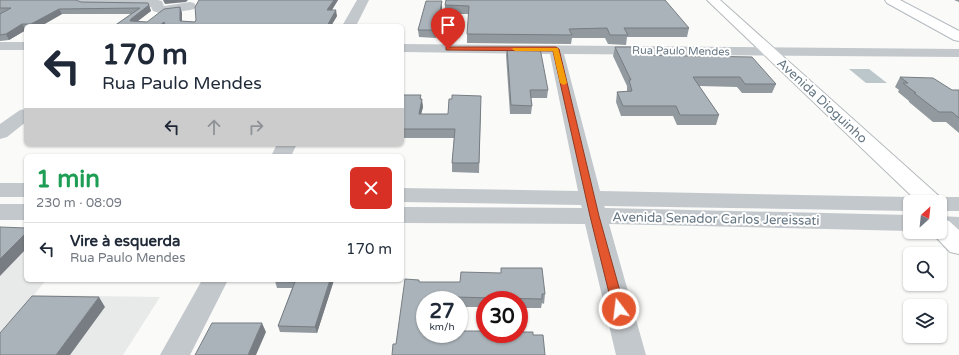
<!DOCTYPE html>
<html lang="pt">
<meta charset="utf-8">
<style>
body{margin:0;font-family:"Varela Round",sans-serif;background:#f2f2f3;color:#1f2937;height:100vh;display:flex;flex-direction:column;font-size:15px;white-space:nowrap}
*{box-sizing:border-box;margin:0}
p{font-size:13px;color:#747a83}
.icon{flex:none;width:22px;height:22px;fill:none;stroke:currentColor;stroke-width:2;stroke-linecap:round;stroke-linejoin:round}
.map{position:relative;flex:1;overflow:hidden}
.details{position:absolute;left:24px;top:154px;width:380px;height:128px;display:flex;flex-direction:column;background:#fff;border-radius:6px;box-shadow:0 1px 3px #0004}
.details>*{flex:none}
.banner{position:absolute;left:24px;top:24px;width:380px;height:122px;border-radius:6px;box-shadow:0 1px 3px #0004;background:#fff;color:#1f2937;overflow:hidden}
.needle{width:26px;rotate:27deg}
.controls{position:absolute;left:903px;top:195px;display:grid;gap:8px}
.controls a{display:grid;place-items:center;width:44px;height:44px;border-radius:6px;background:#fff;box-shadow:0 1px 3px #0004;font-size:20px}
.speed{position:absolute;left:416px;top:291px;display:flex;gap:8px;font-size:20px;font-weight:700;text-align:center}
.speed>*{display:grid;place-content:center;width:52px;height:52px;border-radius:50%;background:#fff;box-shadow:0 1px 3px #0004;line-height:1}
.speed small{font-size:10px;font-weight:400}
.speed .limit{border:6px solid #d22;background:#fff;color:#111}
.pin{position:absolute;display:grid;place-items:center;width:34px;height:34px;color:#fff;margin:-41px -17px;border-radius:50% 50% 50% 0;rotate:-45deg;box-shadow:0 0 4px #0007}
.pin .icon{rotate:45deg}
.me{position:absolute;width:44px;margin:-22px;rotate:345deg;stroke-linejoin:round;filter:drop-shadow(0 0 3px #0008)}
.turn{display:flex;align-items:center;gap:14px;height:84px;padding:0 12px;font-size:18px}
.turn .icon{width:52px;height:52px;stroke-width:2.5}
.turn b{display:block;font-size:28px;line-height:34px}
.lanes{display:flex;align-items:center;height:38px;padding:0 12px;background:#0003;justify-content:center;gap:20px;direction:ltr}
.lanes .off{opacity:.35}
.round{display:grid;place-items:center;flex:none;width:42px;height:42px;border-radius:6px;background:#f2f2f3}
.summary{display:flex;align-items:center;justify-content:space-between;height:68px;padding:0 12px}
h1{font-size:24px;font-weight:700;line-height:30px;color:#1e9e55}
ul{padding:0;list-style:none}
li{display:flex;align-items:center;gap:12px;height:52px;padding:0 12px;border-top:1px solid #e0e1e3}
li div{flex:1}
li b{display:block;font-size:15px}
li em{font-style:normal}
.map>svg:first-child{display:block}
</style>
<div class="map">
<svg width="959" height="355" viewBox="0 0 959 355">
<rect width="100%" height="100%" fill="#fafaf8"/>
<path fill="#e8e9e9" d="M0 229 26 230V280H46L34 295 160 297 123 355H0Z"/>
<path fill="#bbc7cb" d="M849 69H869L887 83H866Z"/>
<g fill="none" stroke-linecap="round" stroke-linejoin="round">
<g stroke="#b3babf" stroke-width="2">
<path id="secondary" d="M885 0H900L959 31V41L954 40 887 3Z"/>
</g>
<g stroke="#b5babe" stroke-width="2">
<path id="primary" d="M707 0H720L940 197 944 202 940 207V202H918Z
M940 218 949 221 959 230V254L950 252 931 232H940Z"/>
</g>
<path fill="#c3c8cc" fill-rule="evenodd" d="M79 0H158L162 1 164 6 190 2 194 3 196 6 194 9 190 10 162 14 153 11 151 7 84 6 80 5 78 2Z
M357 0H369L356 26H342Z
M0 42H26V50H0Z
M402 44 959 49V57L564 54 600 191 910 197 918 199 920 202H910V211L604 206 605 208 910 215V231L609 224 646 355H616L585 224 402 223V207L582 208 581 205 402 202V188L578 191 550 54 402 52Z
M26 109V122L7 137 0 139V124L20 110Z
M277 144H297L291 156H271Z
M0 183H26V197H0Z
M940 197H959V211H940V202H930L932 199Z
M0 204H26V220H0Z
M940 216 959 217V233L940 232Z
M202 280H228L190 355H160Z"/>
<use href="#secondary" fill="#fff" fill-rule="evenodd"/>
<use href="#primary" fill="#fff" fill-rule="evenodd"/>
</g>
<path fill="#929a9f" d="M0 0H78L77 1 81 2 148 3 151 11 137 21 147 22 180 7 182 13V21L195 22 196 20 199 0H338L332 10 337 16 331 26H114L131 14H62L41 26H26V30L9 40 0 41Z
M446 0 689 28 687 37H627L626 45 608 44 605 38H572L571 44 467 43V34L469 14H445V5Z
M954 0H959V2Z
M442 8 436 38 419 37 418 30Z
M615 47 638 55 776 84 772 93H742L737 87 699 86 719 115 716 125H677L673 116H621L616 102 617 92 627 91V86L613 56Z
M507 48 548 90 547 98H531L532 106 531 114H510L506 55Z
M900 77 952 90H959V133L946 122H933L909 102V101L898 92 899 90 895 87Z
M402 95 421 99 423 107 421 114H448L481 105 479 173 452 172V163L454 138H402V139Z
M334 280 317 333 280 332 278 326 292 288H277L275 281Z
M420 282 545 294 544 304 542 303 541 308H519V300H485V307H459V300H425L396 344Z"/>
<path fill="#777d82" d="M163 0H188L186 2 165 4Z
M334 0H338L328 16 327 10Z
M442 1V8L436 38V30Z
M149 5 151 11 133 25 130 21 131 19Z
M180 7 182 13V26L180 21Z
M59 9 62 14 41 26H32L31 24Z
M336 10 337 16 331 26H327Z
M164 22 165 26H159Z
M22 24 26 30 9 40 6 34Z
M421 95V102L422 99 423 107 419 122V114Z
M26 233V249L0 276V259Z
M330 280H334L317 333 315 327Z
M99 297 105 307 70 355H56Z
M262 323 266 332 256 355H248Z"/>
<path fill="#aab3b9" stroke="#777d82" d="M0 0H76L81 2 148 3 149 5 131 19 130 21 147 22 164 9 180 7V21L195 22 196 20 195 7 199 0H334L327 10H336L327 26H166L164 22 159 26H114L140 8 59 9 31 24H22L6 34 0 35V14L11 8H0Z
M446 0H665L689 28H624L628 35H610L607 28 569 29 572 35 467 34 469 6 445 5Z
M426 1H442L436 30H418Z
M615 47H633L638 55 752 57 776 84H745L740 77H693L719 115H680L676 106H623L617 92 632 91 629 80H631Z
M507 48H540L548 90H530L532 106 511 105Z
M900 77 933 78 952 90H959V118L952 112H939L914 93H916L903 83H908Z
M402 95H421L420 99H422L419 114H448L449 99H452V95L481 96 479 163H452L455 129H402Z
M0 227 26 228V233L0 259Z
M501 268H542L545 294H542V299L452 297V300H425V334H459V331H485V334H519V332H533V335H543L545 355H392L393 344H396L405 279 419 280V282H460L461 272 501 273Z
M276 280H330L315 327 278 326 295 282 275 281Z
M32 296 99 297 56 355H0V333Z
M212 323H262L248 355H195Z"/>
<path fill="#e4572e" stroke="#94391e" d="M446 47H556L559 49 599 216 625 309 623 312 619 314 615 312 613 309 590 216 553 51 448 50H446Z"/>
<path fill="#f59e0b" d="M513 48H558L567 83 564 85 560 83 553 51H515L512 49Z"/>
<g text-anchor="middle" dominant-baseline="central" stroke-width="4" stroke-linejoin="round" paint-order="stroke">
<g font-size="11" fill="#657683" stroke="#fff">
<text transform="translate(681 51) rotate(1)">Rua Paulo Mendes</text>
</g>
<g font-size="13" fill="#657683" stroke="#fff">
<text transform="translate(822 101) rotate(43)">Avenida Dioguinho</text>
<text transform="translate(716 219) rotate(1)">Avenida Senador Carlos Jereissati</text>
</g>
</g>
</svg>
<div class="controls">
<a><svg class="needle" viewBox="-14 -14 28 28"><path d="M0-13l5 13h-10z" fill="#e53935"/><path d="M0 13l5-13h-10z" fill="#747a83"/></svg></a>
<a><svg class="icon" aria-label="search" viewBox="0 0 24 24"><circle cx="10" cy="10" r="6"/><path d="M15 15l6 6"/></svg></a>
<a><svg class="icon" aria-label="layers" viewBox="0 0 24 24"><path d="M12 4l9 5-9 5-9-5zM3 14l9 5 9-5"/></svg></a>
</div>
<div class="speed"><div>27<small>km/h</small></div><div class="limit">30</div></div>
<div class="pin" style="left:448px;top:49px;background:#d93025"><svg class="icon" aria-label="arrive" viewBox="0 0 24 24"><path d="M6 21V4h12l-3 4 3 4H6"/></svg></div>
<svg class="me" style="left:619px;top:309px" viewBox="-20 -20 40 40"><circle r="17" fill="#e4572e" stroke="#fff" stroke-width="3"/><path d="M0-11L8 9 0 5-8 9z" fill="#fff"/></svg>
<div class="banner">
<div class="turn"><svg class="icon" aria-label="left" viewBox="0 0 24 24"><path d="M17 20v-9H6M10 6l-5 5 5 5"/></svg><div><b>170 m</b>Rua Paulo Mendes</div></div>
<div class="lanes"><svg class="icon" aria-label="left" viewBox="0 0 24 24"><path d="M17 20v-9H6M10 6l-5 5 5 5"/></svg><svg class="icon off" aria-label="ahead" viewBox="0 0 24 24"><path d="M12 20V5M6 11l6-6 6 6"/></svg><svg class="icon off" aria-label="right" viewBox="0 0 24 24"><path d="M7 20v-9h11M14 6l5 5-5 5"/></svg></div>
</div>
<section class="details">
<div class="summary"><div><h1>1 min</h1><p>230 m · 08:09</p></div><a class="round" style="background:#d93025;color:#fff"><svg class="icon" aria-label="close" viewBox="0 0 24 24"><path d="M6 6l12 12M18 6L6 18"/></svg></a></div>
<ul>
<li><svg class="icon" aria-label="left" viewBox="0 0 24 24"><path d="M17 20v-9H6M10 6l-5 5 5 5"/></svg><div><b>Vire à esquerda</b><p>Rua Paulo Mendes</p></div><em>170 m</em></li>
</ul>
</section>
</div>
